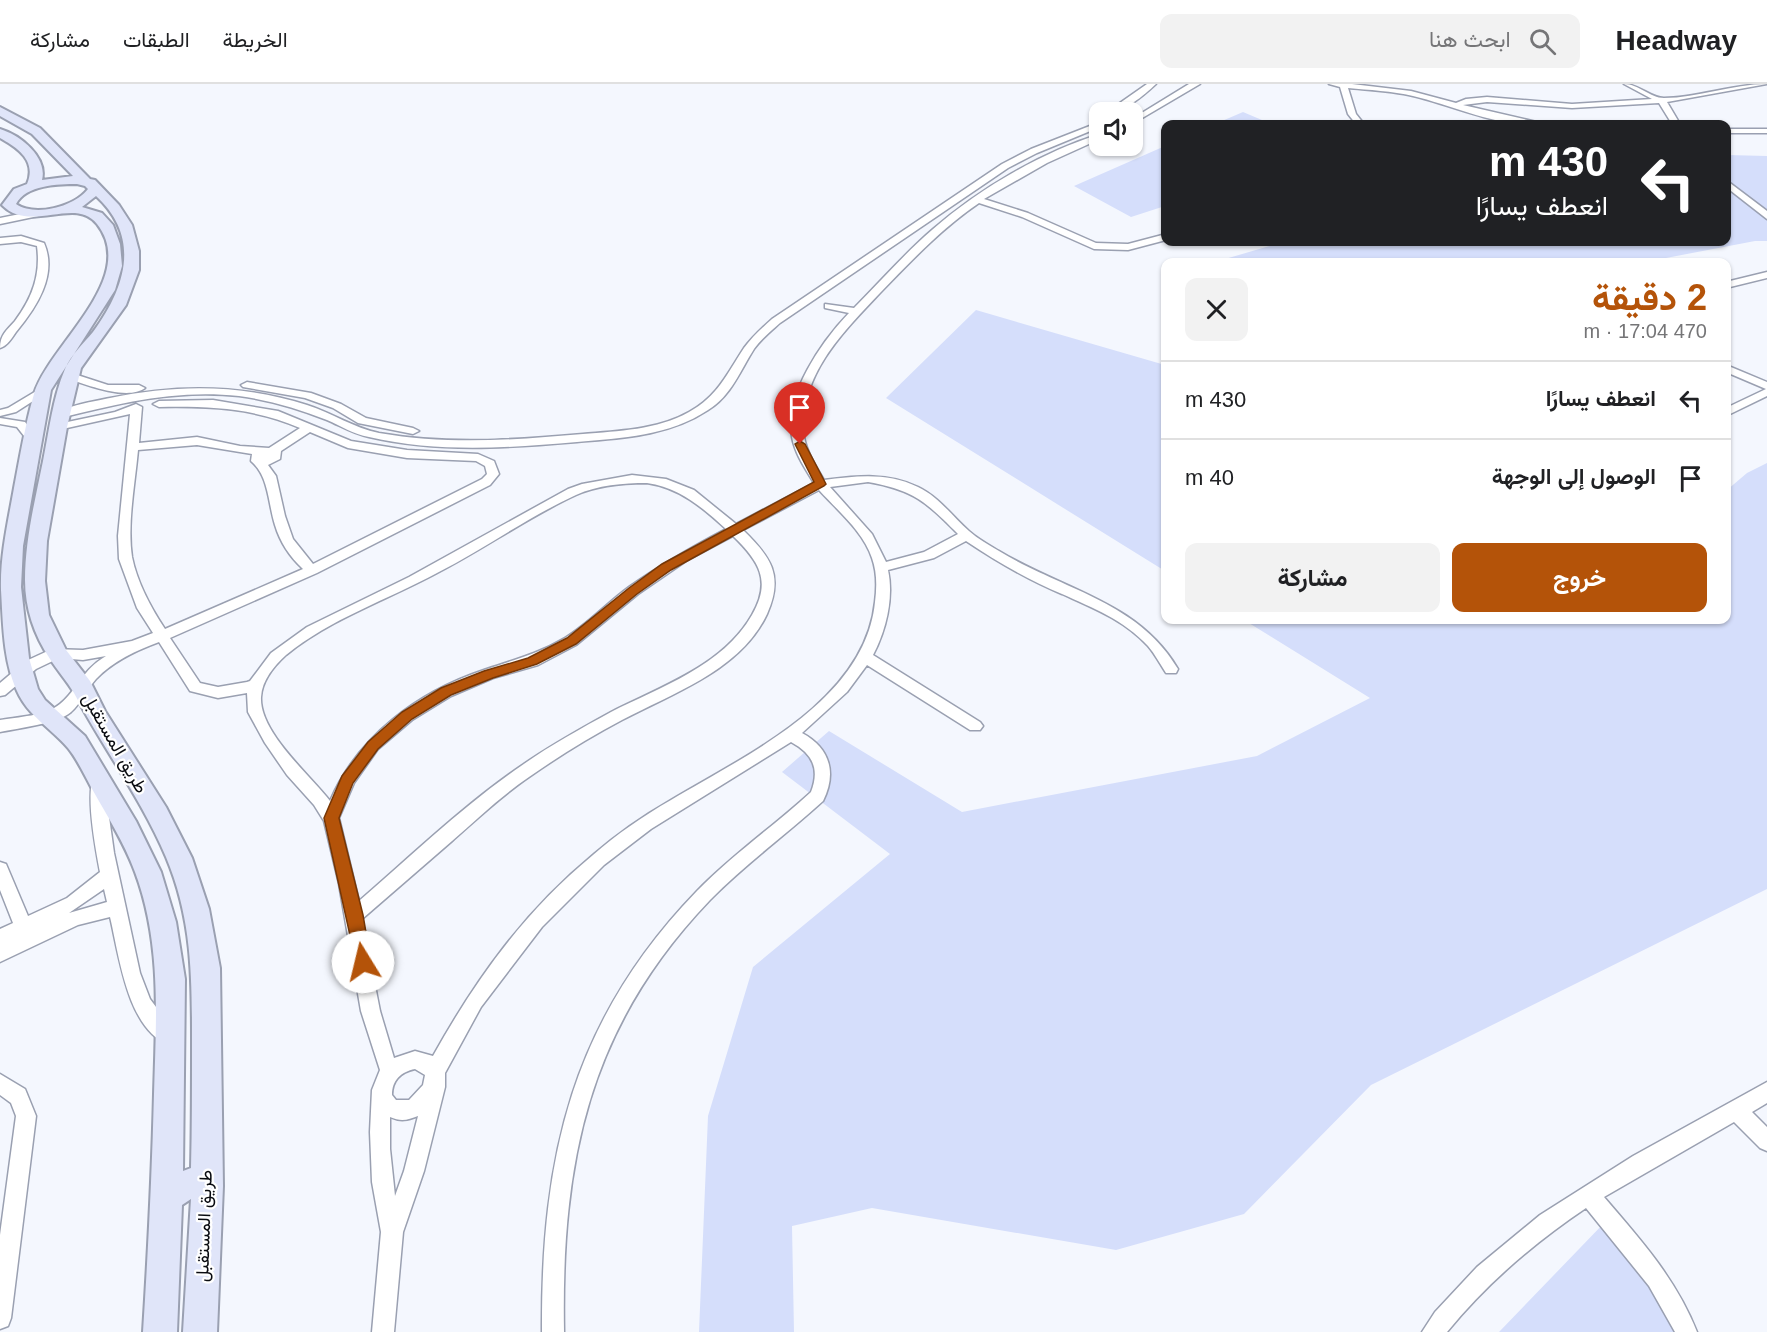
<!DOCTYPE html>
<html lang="ar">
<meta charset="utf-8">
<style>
body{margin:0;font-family:Arial,Vazirmatn,sans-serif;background:#f2f2f2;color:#202124;direction:rtl;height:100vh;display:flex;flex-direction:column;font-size:22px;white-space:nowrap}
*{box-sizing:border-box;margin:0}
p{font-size:20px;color:#757577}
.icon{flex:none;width:33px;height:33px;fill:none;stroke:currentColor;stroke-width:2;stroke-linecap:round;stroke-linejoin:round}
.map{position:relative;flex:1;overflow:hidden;direction:ltr}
.side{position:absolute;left:1161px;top:174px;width:570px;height:366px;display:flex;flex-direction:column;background:#fff;border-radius:12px;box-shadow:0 2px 4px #0004;direction:rtl}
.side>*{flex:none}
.top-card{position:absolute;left:1161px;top:36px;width:570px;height:126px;border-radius:12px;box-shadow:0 2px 4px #0004;direction:rtl;background:#202124;color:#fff;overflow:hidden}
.fabs{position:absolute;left:1089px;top:18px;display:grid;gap:12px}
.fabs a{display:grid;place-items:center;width:54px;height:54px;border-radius:12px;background:#fff;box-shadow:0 2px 4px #0004;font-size:30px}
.pin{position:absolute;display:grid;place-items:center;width:51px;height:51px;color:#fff;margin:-62px -26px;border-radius:50% 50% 50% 0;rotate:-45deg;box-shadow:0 0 6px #0007}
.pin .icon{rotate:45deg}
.me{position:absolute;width:66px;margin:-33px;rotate:351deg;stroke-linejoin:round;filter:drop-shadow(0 0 4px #0008)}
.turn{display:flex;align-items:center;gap:21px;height:126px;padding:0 24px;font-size:27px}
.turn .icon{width:78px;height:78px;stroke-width:2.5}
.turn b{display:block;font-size:42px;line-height:51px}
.round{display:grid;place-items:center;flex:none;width:63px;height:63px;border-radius:12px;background:#f2f2f2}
.overview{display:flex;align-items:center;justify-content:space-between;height:102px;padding:0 24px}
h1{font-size:36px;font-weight:700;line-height:45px;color:#b45309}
.primary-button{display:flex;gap:12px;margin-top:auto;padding:12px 24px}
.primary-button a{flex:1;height:69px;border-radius:12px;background:#b45309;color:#fff;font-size:24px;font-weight:700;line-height:69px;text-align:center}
.primary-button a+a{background:#f2f2f2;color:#202124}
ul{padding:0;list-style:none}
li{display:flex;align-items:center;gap:18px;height:78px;padding:0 24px;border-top:2px solid #e0e0e0}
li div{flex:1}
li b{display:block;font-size:22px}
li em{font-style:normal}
header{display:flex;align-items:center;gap:36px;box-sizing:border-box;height:84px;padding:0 30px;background:#fff;border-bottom:2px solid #e0e0e0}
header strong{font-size:28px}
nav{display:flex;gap:33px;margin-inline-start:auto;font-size:21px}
.search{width:420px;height:54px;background:#f2f2f2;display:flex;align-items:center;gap:15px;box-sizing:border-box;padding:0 21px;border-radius:12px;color:#757577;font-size:22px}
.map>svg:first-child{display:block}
</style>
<header>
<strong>Headway</strong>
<div class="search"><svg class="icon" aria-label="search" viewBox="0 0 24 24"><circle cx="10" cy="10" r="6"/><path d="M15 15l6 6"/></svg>ابحث هنا</div>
<nav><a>الخريطة</a><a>الطبقات</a><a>مشاركة</a></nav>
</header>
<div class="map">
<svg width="1767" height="1248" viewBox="0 0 1767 1248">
<rect width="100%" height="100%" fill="#f4f7fe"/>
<path fill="#d5defb" d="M1243 28 1269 39 1272 40H1215Z
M1165 62V122L1131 133 1074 102Z
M1727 71 1767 72V157H1755L1645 178H1215L1283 158H1726Z
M976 226 1165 281V487L886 314Z
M1767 379V805L1371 1001 1244 1130 1116 1166 872 1124 792 1142 794 1248H699L708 1032 753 883 890 770 782 688 829 647 962 728 1257 672 1370 614 1244 536H1726L1727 406 1747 389Z
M1606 1137 1684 1248H1499Z"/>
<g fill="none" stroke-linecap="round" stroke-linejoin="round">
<g stroke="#9aa0b1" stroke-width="3">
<path id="street" d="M1147 0H1156C1143 12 1125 28 1107 28Z
M1189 0H1200L1132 40V35Z
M1329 0H1352L1411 7 1456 19 1466 15 1487 13 1572 20 1652 15 1624 0C1639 0 1650 14 1664 14 1698 14 1732 0 1767 0L1667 18 1680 40H1672L1659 19 1572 24 1487 18 1463 21 1545 40C1501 45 1455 22 1413 12 1392 7 1369 6 1348 4L1356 30 1364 40H1356L1348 30 1340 3Z
M1100 38V43L1037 69 1008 84 780 239C771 247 761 255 754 265 740 287 731 312 708 326 669 352 622 354 577 358 507 364 438 369 369 353 353 350 341 342 327 336 299 325 269 316 239 312 177 305 120 319 60 334L54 331C64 322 96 317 110 314 177 300 242 300 307 321 332 329 354 344 379 349 448 361 514 356 583 350 618 347 657 346 689 328 717 313 727 290 744 264 752 253 762 244 772 235L1002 80 1031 65Z
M1726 45H1767V49H1726Z
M1100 50V55L1047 79 984 115 1028 129 1096 159 1128 160 1166 150V156L1128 166 1094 165 1022 133 979 119C941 145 911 177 880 209 844 247 802 288 803 345 804 364 815 381 824 396 857 392 887 388 918 403 939 413 952 432 969 447 978 455 989 461 999 467 1063 506 1138 517 1178 585L1176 589H1166C1160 580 1155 570 1148 562 1124 536 1093 524 1062 510 1028 496 996 477 966 457L934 474 888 486C894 514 886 546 873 571L980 638 983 642 980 646H970L867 581 847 608 802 649C830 664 837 689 823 717 786 751 745 780 710 816 588 943 561 1078 564 1248H542C541 1073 572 936 697 807 732 771 774 742 811 708 820 685 813 670 791 658L651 745 604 781 542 843 481 923 445 989V1003L424 1087 403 1148 394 1248H372L381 1148 372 1098 370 1048 372 1006 380 986 361 927 339 800 324 737 314 721 287 691 265 659 248 628 247 609 218 614 190 607 159 558C137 566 113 577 96 595 87 605 81 619 71 628 57 640 18 644 0 648V636C17 633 46 632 60 620 78 605 82 586 106 572L83 576 59 574 36 585 5 611 0 612V599L26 577 52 565 83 566 132 557 153 549 137 524 119 475 118 452 130 330 58 346 52 343 58 340 115 328 136 320 142 323 139 359 197 353 240 362 269 364 300 344C255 324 208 322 159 323L153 320 159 317 213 316 278 327 351 357 407 366 478 370 494 377 499 390 490 401 317 489 170 554 200 599 218 603 247 598 250 597 271 569 307 543 409 493 568 405 582 400 632 391 666 395 694 406 736 440 814 399C805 384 795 370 792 353 784 311 822 257 849 229L825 224V220L854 224C880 198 904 170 932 146 979 105 1040 69 1100 50ZM310 348 348 364 407 374 476 377 485 382 487 390 482 395 313 480 293 455 285 432 276 392 268 381 280 375 281 367ZM197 361 252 370 251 377C269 392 268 419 275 441 280 458 290 473 303 485L165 545C151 524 137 498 132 473 127 439 135 400 138 366ZM868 398C914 406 926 418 958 450L924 468 886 478 872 450 830 403ZM647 399C680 404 702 423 726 445 692 463 660 481 629 503 607 519 588 540 565 554 538 570 513 576 484 586 418 608 358 652 330 717 310 691 259 648 261 613 262 596 274 582 286 571 330 535 387 516 437 489 484 465 528 433 576 411 598 401 623 399 647 399ZM819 406C837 426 863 447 872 474 877 488 877 503 875 518 865 617 746 671 671 716 643 732 617 750 593 771 524 828 476 895 433 972L415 967 394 974 380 927 362 835C392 809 422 783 452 757 477 735 501 712 529 693 559 672 590 653 622 636 673 609 741 586 767 530 784 492 771 473 743 446ZM733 452C759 477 772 497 752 531 723 582 660 603 611 628 580 645 549 662 521 682 464 721 411 772 359 817L339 734 354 699 378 665 412 636 451 612 493 594 538 581 576 561 638 510 686 477ZM415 985 425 991 423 1001 409 1016H396L392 1011C392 996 401 988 415 985ZM418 1032 404 1087 395 1112 390 1065V1033C401 1038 408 1036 418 1032Z
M1726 96 1767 127V135L1726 103Z
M40 126 43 127V131L0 140V134Z
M21 152 44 159C58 191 36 224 16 248 12 254 7 262 0 264 0 251 7 246 15 237 32 214 41 191 37 162L21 158 0 160V154Z
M1767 188V194L1726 204V198Z
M1726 281 1767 298V312L1726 332V324L1766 305 1726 288Z
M71 289 108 301H139L145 304C128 317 86 301 67 294L66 292Z
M247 298 311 309 341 320 366 334 413 344 419 347 413 350 358 339 333 324 305 314 243 303 241 301Z
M43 303 47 304V308L16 328 0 332V326L8 324Z
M0 334 25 338 38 355 36 357H28L17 343 0 340Z
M100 691 106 693 108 697 109 733 114 769 140 889 150 915 178 952 176 958 169 961C127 945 119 870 110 833L78 841 0 878V845L13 839 0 806V778L6 780 28 832 67 814 100 788C96 767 85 710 94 693ZM104 805 107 818 69 829Z
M0 990 25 1005 36 1032 11 1234 8 1242 0 1245V1151L16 1032 11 1019 0 1011Z
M1767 998V1019L1752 1028 1767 1043V1067L1760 1064 1734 1038 1604 1113C1641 1156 1676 1195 1697 1248H1675L1649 1202 1586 1124C1534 1159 1487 1199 1447 1248H1422L1435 1228 1477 1183 1540 1131 1633 1072Z"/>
</g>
<g stroke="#9aa0b1" stroke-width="4">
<path id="secondary" d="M0 23 40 44 90 95 95 96 119 121 132 141 139 167V186L126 221 81 284 67 343 47 457 45 497 49 531 66 566 90 597 105 627 166 723 192 774 209 825 220 884 223 1102 217 1248H183L191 1115 182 1121 177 1248H143C148 1169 152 1090 154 1010 156 935 162 860 135 788 124 758 106 730 91 703 84 690 77 675 68 664 51 644 28 632 17 607 3 577 3 538 1 506 0 472 8 438 14 404 20 373 25 341 34 310 48 262 140 194 97 140 75 112 30 150 2 121L14 105 27 100C37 77 18 64 0 54V45C20 51 48 73 42 96L73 92 32 50 0 32ZM77 100 85 102 88 105C74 123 35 133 16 120 26 101 58 100 77 100ZM96 112C142 154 125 204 93 248 84 259 70 272 65 285 53 313 49 347 43 377 35 416 25 456 25 496 25 524 34 551 50 575 57 586 67 597 74 609 103 664 142 716 166 773 193 837 192 896 192 964 192 1004 192 1044 191 1084L183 1087 185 895 176 838 161 788 136 737 85 652 45 616 38 605 29 574 21 503 23 462 51 306 115 206 122 182 120 160 113 141 102 129 82 123Z"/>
</g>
<use href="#street" fill="#fff" fill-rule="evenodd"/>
<use href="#secondary" fill="#e0e5f9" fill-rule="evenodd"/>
</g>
<path fill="#b45309" stroke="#753606" stroke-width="1.5" d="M800 357 805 360 826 400 824 402 671 486 637 510 576 560 537 580 493 594 451 611 412 635 378 665 353 699 339 734 363 831 371 878 368 883 363 885 357 883 324 734 342 692 368 658 402 628 441 604 484 587 528 574 567 554 629 504 662 480 814 398 795 360Z"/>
<g text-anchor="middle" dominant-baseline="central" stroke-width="4.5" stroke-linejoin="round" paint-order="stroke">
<g font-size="18" fill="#0a0c11" stroke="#fff">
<text transform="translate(115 659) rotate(60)">طريق المستقبل</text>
<text transform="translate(204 1142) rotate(-88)">طريق المستقبل</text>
</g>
</g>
</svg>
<div class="fabs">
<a><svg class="icon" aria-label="sound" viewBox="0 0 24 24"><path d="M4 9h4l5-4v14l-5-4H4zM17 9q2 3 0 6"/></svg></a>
</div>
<div class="pin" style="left:800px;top:360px;background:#d93025"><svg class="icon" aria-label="arrive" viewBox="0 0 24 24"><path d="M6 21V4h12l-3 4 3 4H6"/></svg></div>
<svg class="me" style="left:363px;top:878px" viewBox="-20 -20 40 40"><circle r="19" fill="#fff"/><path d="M0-13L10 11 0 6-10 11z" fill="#b45309"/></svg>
<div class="top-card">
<div class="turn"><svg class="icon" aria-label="left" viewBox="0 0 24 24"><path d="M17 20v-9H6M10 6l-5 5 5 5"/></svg><div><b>430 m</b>انعطف يسارًا</div></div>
</div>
<section class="side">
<div class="overview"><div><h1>2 دقيقة</h1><p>470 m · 17:04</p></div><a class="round"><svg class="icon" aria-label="close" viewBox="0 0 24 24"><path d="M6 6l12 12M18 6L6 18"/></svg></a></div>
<ul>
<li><svg class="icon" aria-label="left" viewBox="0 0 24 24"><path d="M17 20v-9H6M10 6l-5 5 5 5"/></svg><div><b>انعطف يسارًا</b></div><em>430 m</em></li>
<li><svg class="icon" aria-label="arrive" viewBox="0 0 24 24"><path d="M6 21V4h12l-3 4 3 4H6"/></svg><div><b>الوصول إلى الوجهة</b></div><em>40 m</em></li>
</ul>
<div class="primary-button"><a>خروج</a><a>مشاركة</a></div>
</section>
</div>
